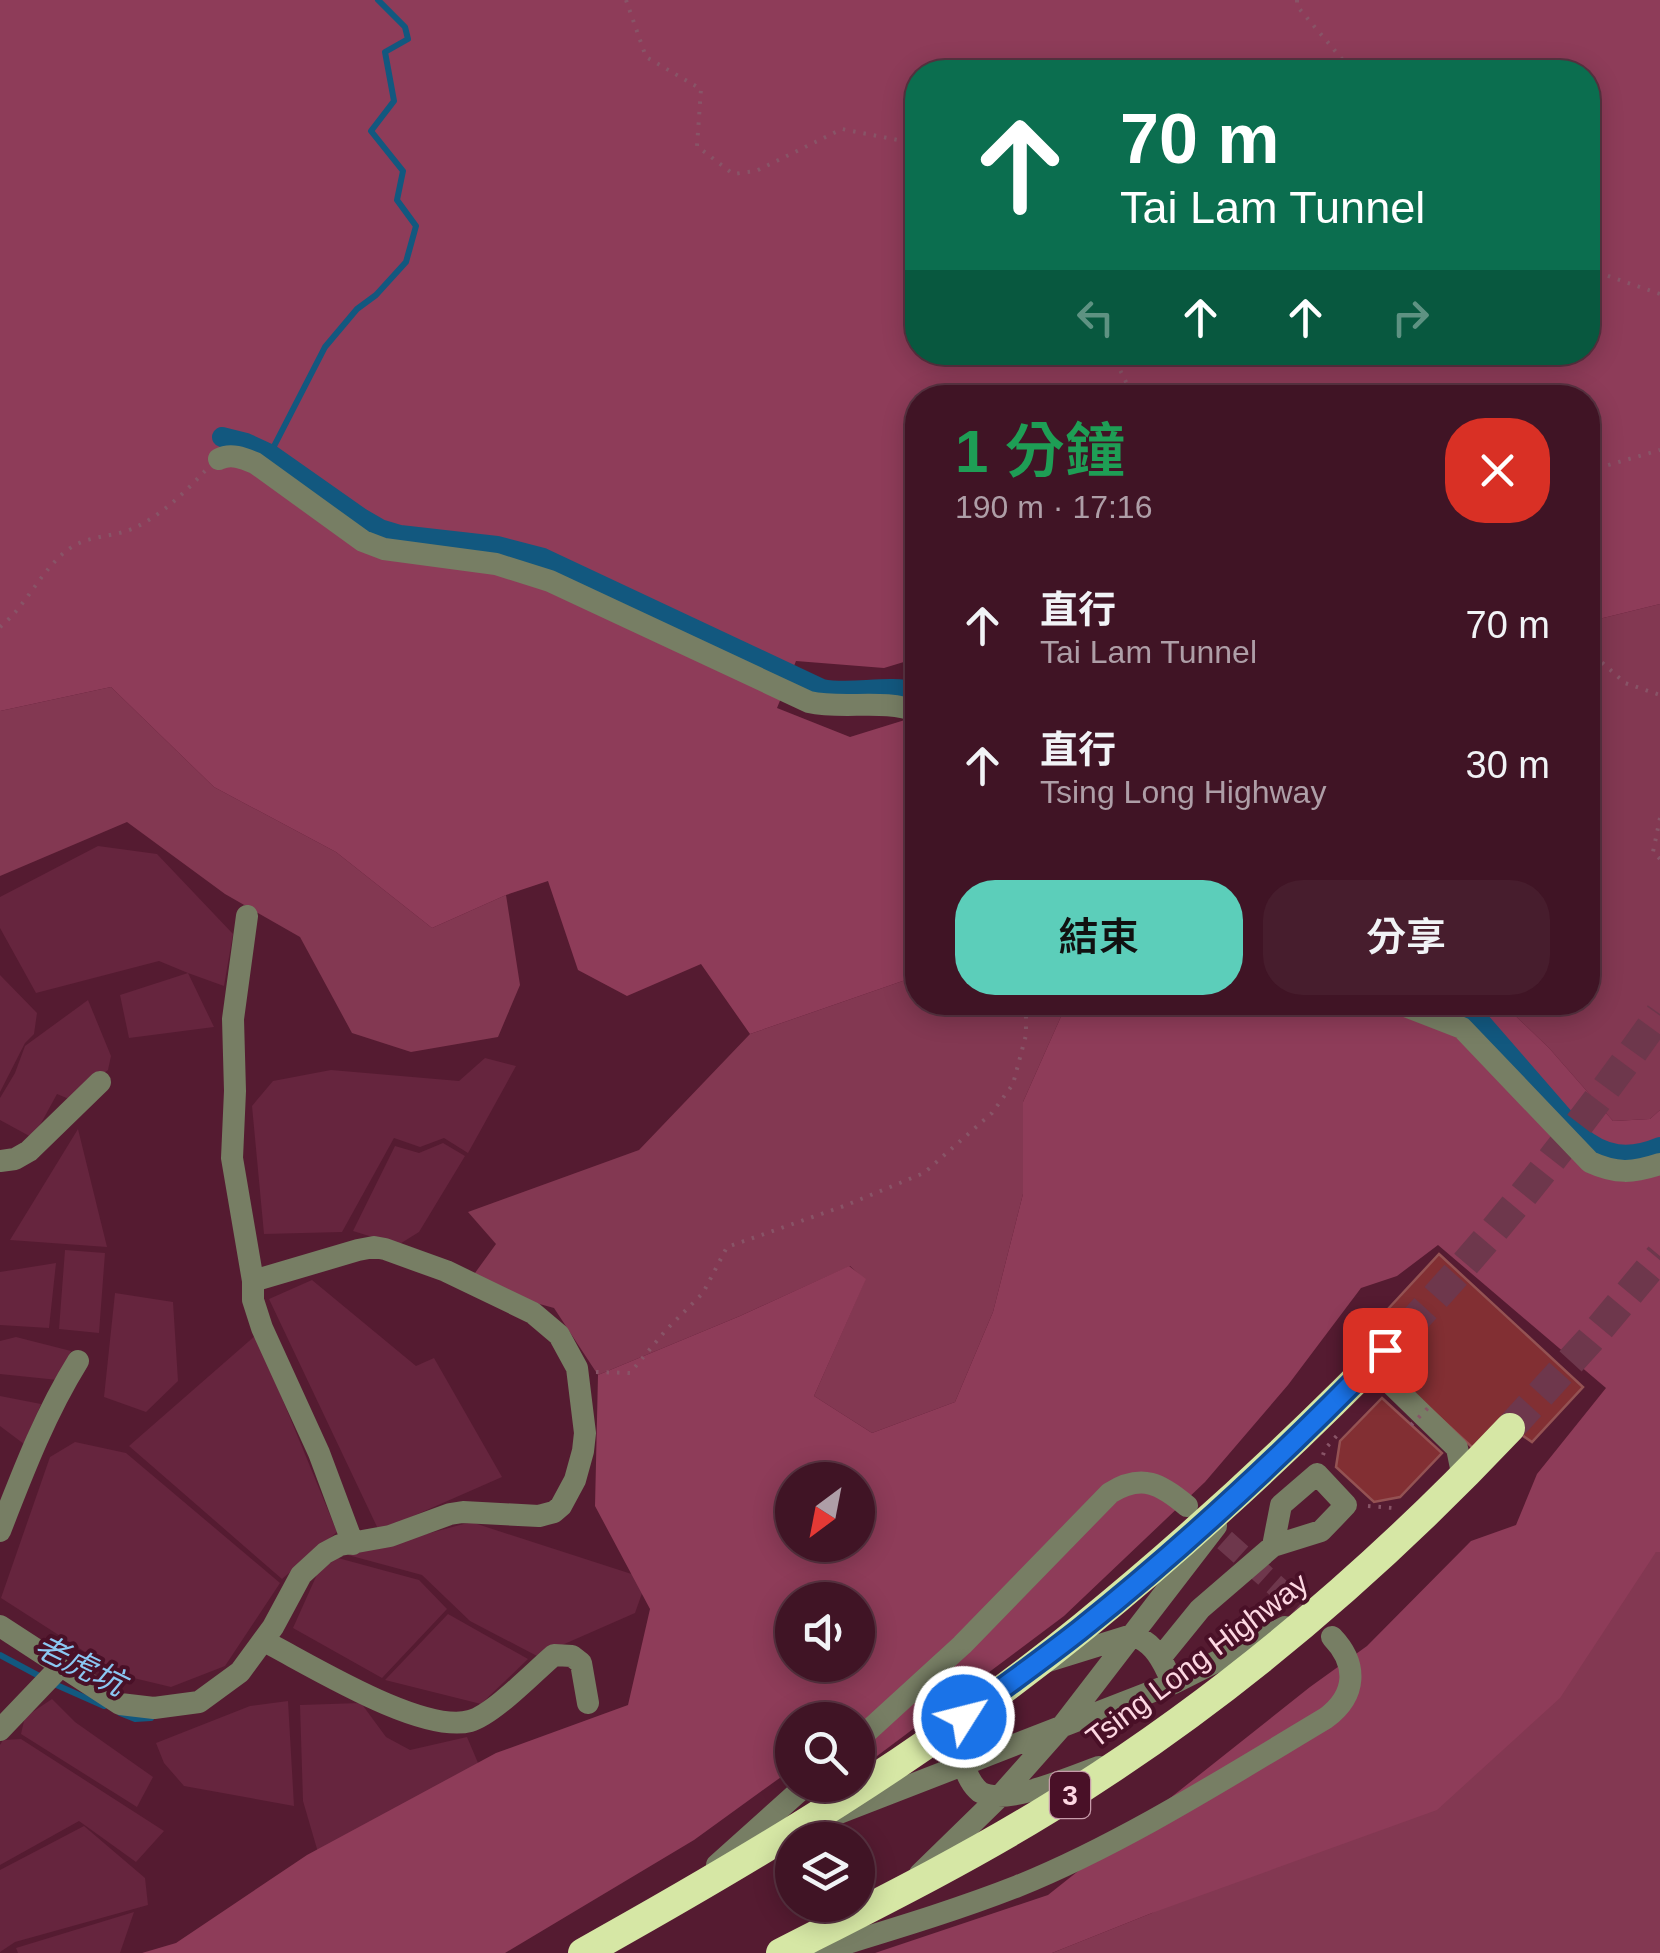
<!DOCTYPE html>
<html lang="zh-TW">
<meta charset="utf-8">
<style>
body{margin:0;font-family:Arial,"Noto Sans TC",sans-serif;background:#471d2d;color:#f1f3f6;height:100vh;display:flex;flex-direction:column;font-size:38px;white-space:nowrap}
*{box-sizing:border-box;margin:0}
p{font-size:32px;color:#ae9ea7}
.icon{flex:none;width:55px;height:55px;fill:none;stroke:currentColor;stroke-width:2;stroke-linecap:round;stroke-linejoin:round}
.map{position:relative;flex:1;overflow:hidden}
.sheet{position:absolute;left:905px;top:385px;width:695px;height:630px;display:flex;flex-direction:column;background:#401425;border-radius:40px;box-shadow:0 5px 25px #0003,0 0 0 2px #593342}
.sheet>*{flex:none}
.hud{position:absolute;left:905px;top:60px;width:695px;height:305px;border-radius:40px;box-shadow:0 5px 25px #0003,0 0 0 2px #593342;background:#0b6e4f;color:#fff;overflow:hidden}
.needle{width:65px;rotate:212deg}
.fabs{position:absolute;left:775px;top:1462px;display:grid;gap:20px}
.fabs a{display:grid;place-items:center;width:100px;height:100px;border-radius:50%;background:#401425;box-shadow:0 5px 25px #0003,0 0 0 2px #593342;font-size:50px}
.pin{position:absolute;display:grid;place-items:center;width:85px;height:85px;color:#fff;margin:-42px;border-radius:20px;box-shadow:0 5px 15px #0006}
.me{position:absolute;width:110px;margin:-55px;rotate:54deg;stroke-linejoin:round;filter:drop-shadow(0 0 8px #0008)}
.turn{display:flex;align-items:center;gap:35px;height:210px;padding:0 50px;font-size:45px}
.turn .icon{width:130px;height:130px;stroke-width:2.5}
.turn b{display:block;font-size:70px;line-height:85px}
.lanes{display:flex;align-items:center;height:95px;padding:0 50px;background:#0003;justify-content:center;gap:50px;direction:ltr}
.lanes .off{opacity:.35}
.round{display:grid;place-items:center;flex:none;width:105px;height:105px;border-radius:40px;background:#471d2d}
.overview{display:flex;align-items:center;justify-content:space-between;height:170px;padding:0 50px}
h1{font-size:60px;font-weight:600;line-height:75px;color:#1e9e55}
.primary-button{display:flex;gap:20px;margin-top:auto;padding:20px 50px}
.primary-button a{flex:1;height:115px;border-radius:40px;background:#5cceba;color:#111;font-size:40px;font-weight:600;line-height:115px;text-align:center}
.primary-button a+a{background:#471d2d;color:#f1f3f6}
ul{padding:0;list-style:none}
li{display:flex;align-items:center;gap:30px;height:140px;padding:0 50px}
li div{flex:1}
li b{display:block;font-size:38px}
li em{font-style:normal}
.map>svg:first-child{display:block}
</style>
<div class="map">
<svg width="1660" height="1953" viewBox="0 0 1660 1953">
<rect width="100%" height="100%" fill="#551b31"/>
<path fill="#66253e" d="M98 846 157 854 233 934 224 986 188 973 214 1027 129 1038 120 995 188 973 159 961 36 993 0 928V897Z
M0 975 37 1013 34 1034 25 1043 0 1092Z
M88 1000 111 1056 108 1070 69 1099 57 1094 33 1138 0 1120V1098L15 1073 25 1046Z
M485 1058 516 1066 468 1153 444 1138 420 1147 394 1138 342 1232 264 1234 252 1106 273 1081 331 1070 459 1081Z
M78 1129 107 1247 10 1240Z
M443 1143 465 1156 419 1232 398 1245 353 1231 395 1146 419 1153Z
M65 1250 105 1253 99 1333 59 1329Z
M56 1263 49 1328 0 1325V1272Z
M312 1280 416 1366 434 1358 502 1477 379 1531 269 1299Z
M115 1293 173 1302 178 1381 146 1412 104 1397Z
M256 1335 337 1532 282 1579 129 1446Z
M16 1337 71 1351 58 1380 0 1374V1341Z
M0 1396 41 1404 24 1444 0 1426Z
M75 1442 126 1453 280 1583 225 1666 171 1687 121 1675 1 1598 50 1457Z
M471 1522 647 1579 635 1613 537 1656 470 1621 422 1575 348 1555Z
M338 1558 419 1580 447 1609 382 1678 293 1628 319 1570Z
M448 1614 528 1659 481 1704 385 1680Z
M52 1699 75 1722 153 1777 137 1807 21 1734 25 1717Z
M288 1701 294 1806 184 1786 164 1763 156 1743 250 1706Z
M361 1703 386 1737 410 1750 467 1737 484 1777 322 1866 303 1801 300 1705Z
M21 1739 164 1831 136 1862 79 1821 0 1865V1745L3 1740Z
M84 1826 145 1878 148 1905 15 1942 0 1952V1870Z
M134 1912 120 1953H18L16 1948Z"/>
<path fill="#833852" d="M1660 604V1110L1650 1119 1613 1121 1549 1048 1502 1003 1588 1002V629L1599 619Z
M111 687 214 787 336 852 432 928 506 895 520 985 498 1037 411 1052 352 1033 300 937 225 894 127 822 0 876V711Z
M917 976 918 1002 1067 1003 1023 1102V1194L993 1312 955 1402 872 1433 814 1396 865 1280 850 1266 740 1316 598 1375 554 1308 467 1284 496 1244 468 1212 639 1150 750 1034Z
M1657 1551 1660 1552V1953H1052L1152 1913Z"/>
<path fill="#8e3c59" fill-rule="evenodd" d="M0 0H1660V604L1599 619 1588 629V398H918L917 658 884 668 796 661 777 708 850 737 908 719 917 725V976L750 1034 701 964 627 996 578 970 548 881 506 895 432 928 336 852 214 787 111 687 0 711ZM918 72H1588V352H918Z
M1067 1003H1502L1549 1048 1613 1121 1650 1119 1660 1110V1552H1656L1560 1698 1437 1810 1152 1913 1052 1953H875L1048 1895 1310 1687 1367 1646 1471 1541 1516 1525 1537 1474 1606 1388 1438 1245 1397 1276 1361 1288 1288 1385 1205 1482 1064 1616 861 1768 858 1764V1720H792V1768L788 1772 694 1840 505 1953H142L176 1943 307 1855 496 1753 628 1705 650 1609 595 1506 598 1375 740 1316 849 1266 866 1279 814 1396 872 1433 955 1402 993 1312 1023 1194V1102ZM792 1480H858V1545H792ZM792 1600H858V1665H792Z"/>
<g fill="none" stroke-linecap="round" stroke-linejoin="round">
<path stroke="#12587f" stroke-width="6" d="M270 454 325 347 357 309 376 295 406 262 416 226 397 200 403 171 371 131 394 101 385 52 408 39 405 27 378 0
M0 1655 41 1677
M52 1683 104 1706
M120 1713 135 1719 151 1718"/>
<path stroke="#12587f" stroke-width="20" d="M222 437 246 443 270 454 361 518 380 529 400 535 497 546 543 558 822 689C853 695 886 684 918 692
M1434 1002 1462 1009 1479 1020 1579 1135C1604 1157 1629 1160 1660 1147"/>
</g>
<path fill="#822f33" stroke="#945253" stroke-width="2.5" d="M1439 1254 1583 1387 1532 1442 1500 1420 1474 1449 1386 1368 1412 1339 1388 1309Z
M1382 1398 1442 1453 1400 1497 1374 1502 1336 1467 1340 1441Z"/>
<g fill="none" stroke-linecap="round" stroke-linejoin="round">
<path stroke="#6e374c" stroke-width="22" stroke-dasharray="22 11" stroke-linecap="butt" d="M1200 1518 1322 1627"/>
<path stroke="#6e374c" stroke-width="30" stroke-dasharray="30 15" stroke-linecap="butt" d="M1405 1330C1498 1232 1582 1124 1660 1014
M1510 1428 1590 1340 1660 1256"/>
<path stroke="#885467" stroke-width="4" stroke-dasharray="2.5 8" stroke-linecap="butt" d="M626 0 646 57 701 89 697 146 733 174 756 171 842 129 918 144
M1297 0V6L1353 72
M1588 269 1660 294
M1111 352 1134 398
M1588 471 1660 450
M0 627C26 606 40 572 66 551 86 535 110 538 132 529 161 516 184 493 205 471
M1588 635 1597 658 1625 683 1660 695
M1660 818 1653 852 1660 859
M596 1372 630 1373 666 1330 703 1293 727 1247 844 1206 924 1173 992 1113 1013 1084 1026 1035V1002
M1323 1455 1325 1449 1341 1431
M1368 1506 1393 1508"/>
<path stroke="#777e64" stroke-width="22" d="M219 459C231 453 243 458 255 463L363 541 384 549 496 564 550 581 809 702C845 710 883 698 918 712
M247 916 233 1019 235 1091 232 1158 253 1281V1300L262 1328 319 1453 353 1544
M1395 1002 1462 1028 1590 1162C1616 1174 1633 1173 1660 1164
M0 1161 15 1159 29 1151 100 1082
M1366 1370 1381 1374 1457 1448 1463 1478
M0 1531C23 1472 45 1414 78 1361
M0 1626 120 1704 154 1708 199 1702 240 1672 273 1627 301 1575 325 1553 340 1545 390 1536 450 1514 463 1512 539 1516 554 1512 561 1506 575 1480 583 1451 585 1433 577 1368 559 1335 533 1313 446 1271 385 1249 374 1247 358 1250 253 1281
M264 1641C309 1664 421 1734 470 1721 493 1715 535 1671 554 1655L572 1656 581 1663 588 1703
M1161 1657 1200 1609 1273 1546 1321 1531 1346 1505 1317 1474 1281 1505 1273 1546
M1045 1662 1132 1635C1150 1641 1159 1654 1167 1671
M0 1730 61 1666
M858 1740 962 1645 1110 1493C1142 1473 1161 1484 1187 1506
M963 1764C967 1774 971 1785 980 1792 1004 1807 1073 1776 1099 1767
M839 1813 1174 1683 1285 1627
M717 1865 806 1785
M920 1874 1000 1796 1063 1725 1216 1526
M815 1953C883 1932 952 1912 1018 1886 1122 1844 1229 1776 1326 1718 1357 1695 1358 1664 1332 1637"/>
<path stroke="#d6e7a5" stroke-width="30" d="M583 1953C757 1856 929 1753 1083 1627 1196 1535 1303 1435 1405 1330
M781 1953C871 1907 962 1862 1048 1809 1221 1703 1372 1574 1510 1428"/>
<path stroke="#885467" stroke-width="4" stroke-dasharray="2.5 8" stroke-linecap="butt" d="M1411 1425 1429 1407"/>
</g>
<g fill="none" stroke-linecap="round" stroke-linejoin="round">
<g stroke="#114b97" stroke-width="25">
<path id="route" d="M964 1717C1002 1688 1042 1660 1080 1630 1188 1544 1289 1449 1385 1350"/>
</g>
<use href="#route" stroke="#1a73e8" stroke-width="18"/>
</g>
<g text-anchor="middle" dominant-baseline="central" stroke-width="8" stroke-linejoin="round" paint-order="stroke">
<rect fill="#491027" stroke="#c79baa" stroke-width="2.5" x="1050" y="1772" width="40" height="46" rx="8"/>
<g font-size="28" font-weight="bold" fill="#fdd7e2">
<text x="1070" y="1795">3</text>
</g>
<g font-size="30" fill="#fdd7e2" stroke="#491027">
<text transform="translate(1197 1660) rotate(-37)">Tsing Long Highway</text>
</g>
<g font-size="32" font-style="italic" fill="#8bc7f2" stroke="#491027">
<text transform="translate(80 1665) rotate(26)">老虎坑</text>
</g>
</g>
</svg>
<div class="fabs">
<a><svg class="needle" viewBox="-14 -14 28 28"><path d="M0-13l5 13h-10z" fill="#e53935"/><path d="M0 13l5-13h-10z" fill="#ae9ea7"/></svg></a>
<a><svg class="icon" aria-label="sound" viewBox="0 0 24 24"><path d="M4 9h4l5-4v14l-5-4H4zM17 9q2 3 0 6"/></svg></a>
<a><svg class="icon" aria-label="search" viewBox="0 0 24 24"><circle cx="10" cy="10" r="6"/><path d="M15 15l6 6"/></svg></a>
<a><svg class="icon" aria-label="layers" viewBox="0 0 24 24"><path d="M12 4l9 5-9 5-9-5zM3 14l9 5 9-5"/></svg></a>
</div>
<div class="pin" style="left:1385px;top:1350px;background:#d93025"><svg class="icon" aria-label="arrive" viewBox="0 0 24 24"><path d="M6 21V4h12l-3 4 3 4H6"/></svg></div>
<svg class="me" style="left:964px;top:1717px" viewBox="-20 -20 40 40"><circle r="17" fill="#1a73e8" stroke="#fff" stroke-width="3"/><path d="M0-11L8 9 0 5-8 9z" fill="#fff"/></svg>
<div class="hud">
<div class="turn"><svg class="icon" aria-label="ahead" viewBox="0 0 24 24"><path d="M12 20V5M6 11l6-6 6 6"/></svg><div><b>70 m</b>Tai Lam Tunnel</div></div>
<div class="lanes"><svg class="icon off" aria-label="left" viewBox="0 0 24 24"><path d="M17 20v-9H6M10 6l-5 5 5 5"/></svg><svg class="icon" aria-label="ahead" viewBox="0 0 24 24"><path d="M12 20V5M6 11l6-6 6 6"/></svg><svg class="icon" aria-label="ahead" viewBox="0 0 24 24"><path d="M12 20V5M6 11l6-6 6 6"/></svg><svg class="icon off" aria-label="right" viewBox="0 0 24 24"><path d="M7 20v-9h11M14 6l5 5-5 5"/></svg></div>
</div>
<section class="sheet">
<div class="overview"><div><h1>1 分鐘</h1><p>190 m · 17:16</p></div><a class="round" style="background:#d93025;color:#fff"><svg class="icon" aria-label="close" viewBox="0 0 24 24"><path d="M6 6l12 12M18 6L6 18"/></svg></a></div>
<ul>
<li><svg class="icon" aria-label="ahead" viewBox="0 0 24 24"><path d="M12 20V5M6 11l6-6 6 6"/></svg><div><b>直行</b><p>Tai Lam Tunnel</p></div><em>70 m</em></li>
<li><svg class="icon" aria-label="ahead" viewBox="0 0 24 24"><path d="M12 20V5M6 11l6-6 6 6"/></svg><div><b>直行</b><p>Tsing Long Highway</p></div><em>30 m</em></li>
</ul>
<div class="primary-button"><a>結束</a><a>分享</a></div>
</section>
</div>
